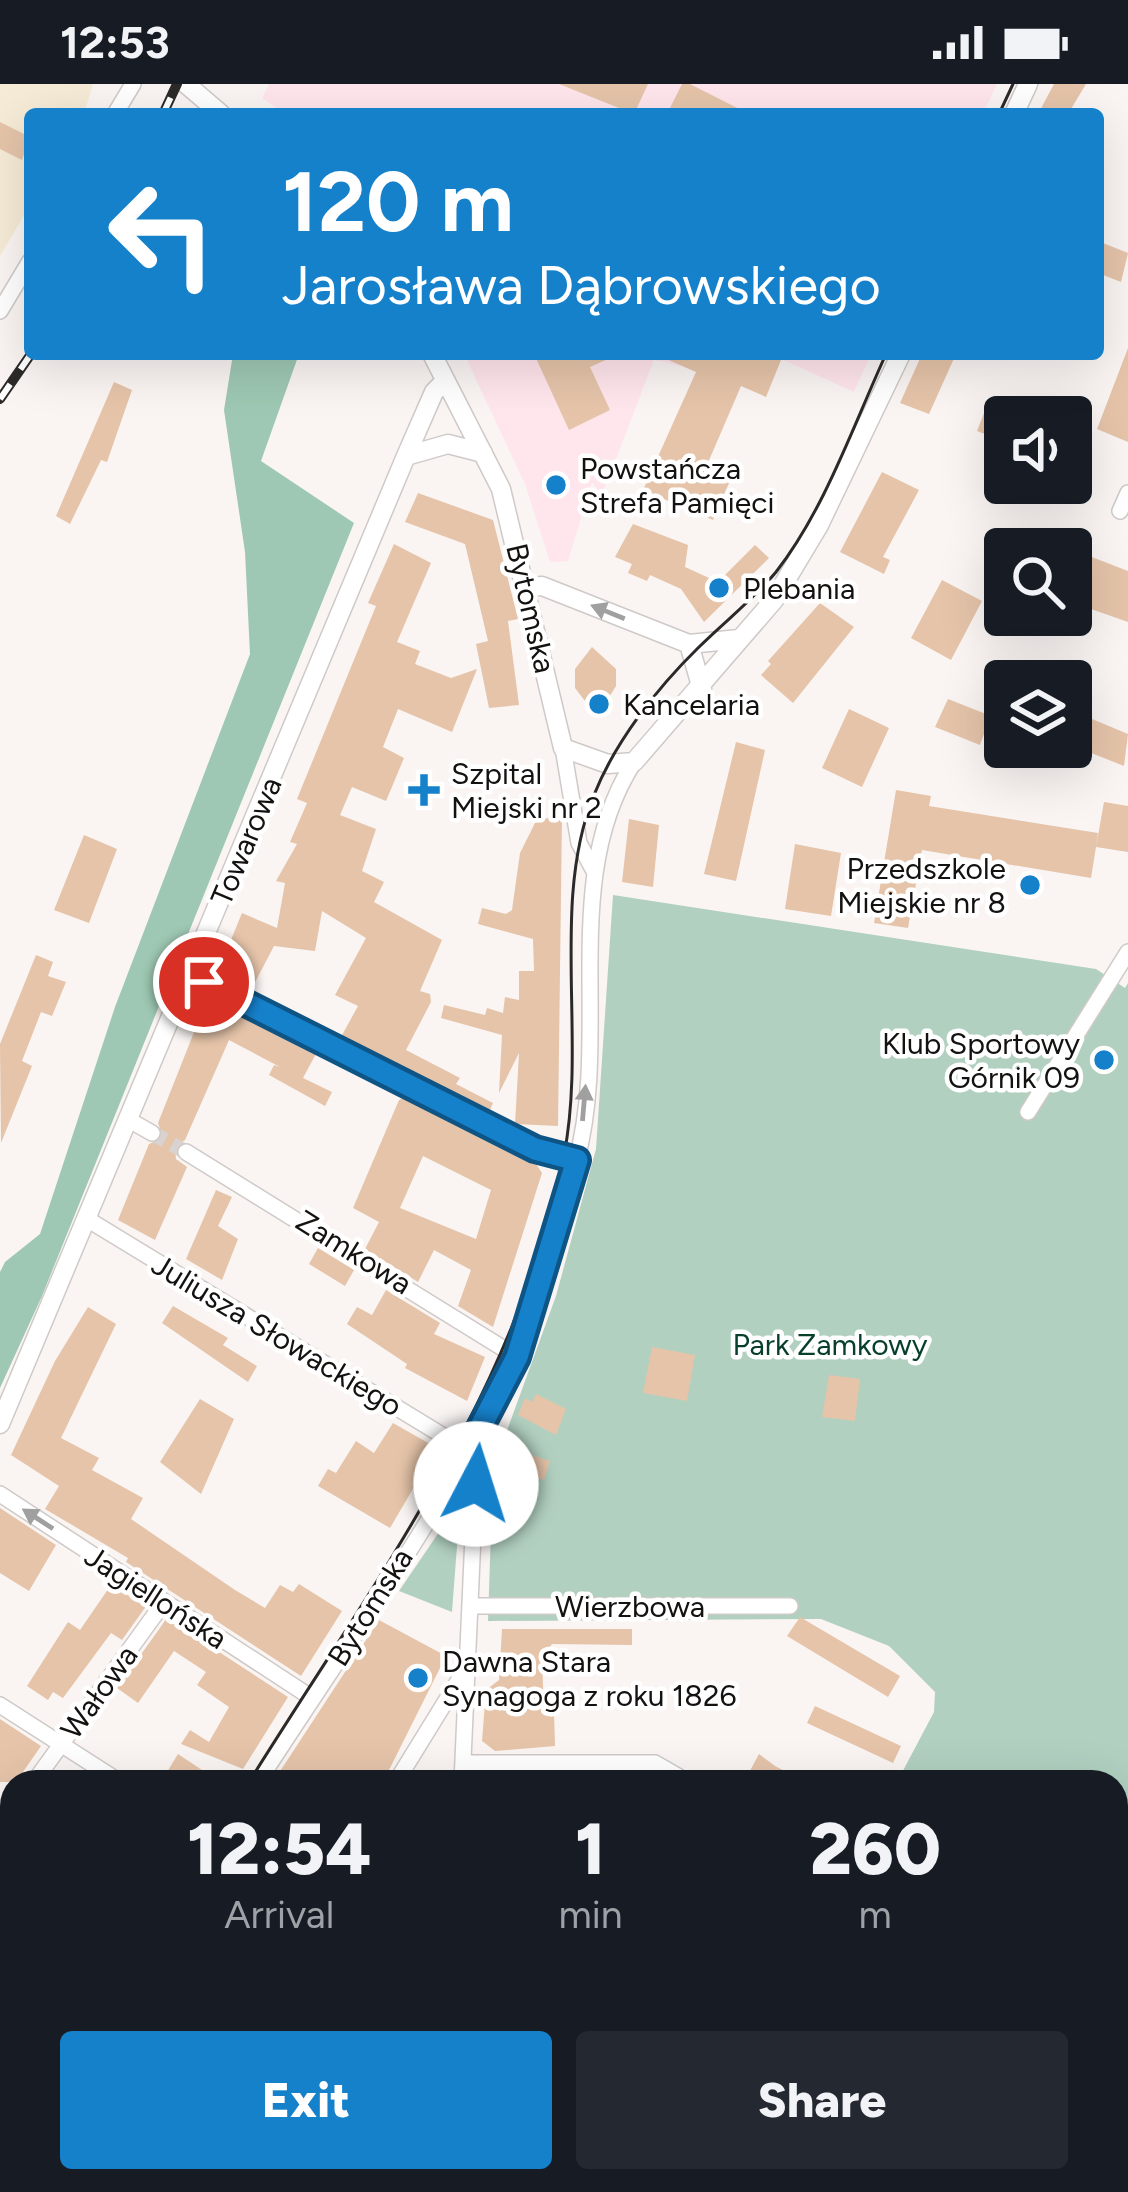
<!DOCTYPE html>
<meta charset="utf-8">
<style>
body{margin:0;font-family:Figtree,sans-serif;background:#242831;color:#f1f3f6;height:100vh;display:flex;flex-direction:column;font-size:45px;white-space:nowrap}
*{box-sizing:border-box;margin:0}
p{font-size:39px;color:#9ea1a6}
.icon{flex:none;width:66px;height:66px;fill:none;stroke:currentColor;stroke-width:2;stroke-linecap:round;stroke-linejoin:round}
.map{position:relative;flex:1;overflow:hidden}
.side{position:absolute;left:0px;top:1686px;width:1128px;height:423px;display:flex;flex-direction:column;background:#171b24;border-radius:36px 36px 0 0;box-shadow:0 12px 48px #0002}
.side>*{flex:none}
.banner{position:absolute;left:24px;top:24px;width:1080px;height:252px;border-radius:12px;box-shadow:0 12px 48px #0002;background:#1681cb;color:#fff;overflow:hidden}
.fabs{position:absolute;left:984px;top:312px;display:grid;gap:24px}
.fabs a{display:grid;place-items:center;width:108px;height:108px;border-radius:12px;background:#171b24;box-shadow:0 12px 48px #0002;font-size:60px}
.pin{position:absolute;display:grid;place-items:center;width:102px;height:102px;color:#fff;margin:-51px;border:6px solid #fff;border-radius:50%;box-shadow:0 3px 12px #0007}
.me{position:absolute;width:132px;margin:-66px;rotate:5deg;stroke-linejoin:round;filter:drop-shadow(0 0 9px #0008)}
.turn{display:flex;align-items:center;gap:42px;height:252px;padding:0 60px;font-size:54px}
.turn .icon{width:156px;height:156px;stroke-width:2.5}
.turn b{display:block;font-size:84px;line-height:102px}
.eta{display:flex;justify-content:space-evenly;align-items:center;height:204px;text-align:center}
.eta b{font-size:72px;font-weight:800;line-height:84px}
.cta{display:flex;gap:24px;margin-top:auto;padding:24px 60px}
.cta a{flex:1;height:138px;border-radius:12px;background:#1681cb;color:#fff;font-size:48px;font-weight:800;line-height:138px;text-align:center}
.cta a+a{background:#242831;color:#f1f3f6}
.status{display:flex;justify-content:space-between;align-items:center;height:84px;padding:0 60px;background:#171b24;direction:ltr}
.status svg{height:33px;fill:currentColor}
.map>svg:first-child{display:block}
</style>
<div class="status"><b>12:53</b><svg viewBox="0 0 49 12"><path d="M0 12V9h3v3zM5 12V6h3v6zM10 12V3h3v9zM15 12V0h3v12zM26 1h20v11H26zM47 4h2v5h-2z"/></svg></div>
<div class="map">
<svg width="1128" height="2108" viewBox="0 0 1128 2108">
<rect width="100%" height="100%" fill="#faf5f3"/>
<path fill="#f6ebd6" d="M0 0H93L84 30H30V121L0 172Z"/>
<path fill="#ffe5ec" d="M269 0H997L983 30H284L262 14Z
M464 270H700L693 285 654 276 602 411 592 398 568 477 550 478 525 400Z
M770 270H871L854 308Z"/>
<path fill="#b1d0c0" d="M613 811 1096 885 1125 904 1128 899V2108H916L928 2097H1116V1698H897L934 1628 935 1608 889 1562 821 1535 488 1537 493 1385 556 1212 596 1065Z
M450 1432 459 1436 452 1528 399 1507Z
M374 2097H636L652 2108H376Z"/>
<path fill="#9ec8b3" d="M233 270H299L261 377 354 439 42 1212 0 1304V1188L5 1178 40 1150 115 923 250 570 245 468 224 326Z"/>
<path fill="#e5c4a9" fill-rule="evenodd" d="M559 0H648L634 30Z
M682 0H690L749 30H667Z
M1054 0H1086L1068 30H1038Z
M0 38 30 53 22 76 0 65Z
M1098 157 1128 169 1121 198 1098 189Z
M1128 264V358L1097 345Z
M534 270H619L590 283 610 326 569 346Z
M655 270H767L781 276 766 313 741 302 704 388 729 399 713 436 643 406 696 288Z
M922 270H956L929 330 900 319Z
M114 298 132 306 107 378 101 376 70 440 56 432Z
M989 316 1005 323V358L977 347Z
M882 388 919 406 883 473 890 476 884 490 840 468Z
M418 409 493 436 518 535 508 537 519 621 489 624 476 560 488 557 465 460 405 438Z
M633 440 688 461 685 483 718 498 755 461 769 474 704 538 681 505 650 491 647 497 628 489 632 480 615 473Z
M394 460 431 479 397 558 420 567 415 580 451 594 477 585 452 648 398 625 383 663 404 674 386 717 352 703 340 731 376 745 362 787 384 798 374 818 442 856 420 907 430 910 431 918 406 966 460 994 456 1000 493 1019 489 1028 341 953 358 922 335 911 366 854 322 827 315 867 274 862 250 908 217 890 242 829 277 844 285 799 276 797 297 760 290 758 307 719 297 715 376 522 368 519Z
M1071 465 1128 487V538L1071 518Z
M942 496 982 517 951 576 911 554Z
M820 519 854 543 793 619 761 591 771 580 768 577Z
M592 563 616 585V602L603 623 591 625 575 604V585Z
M1005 600V659L984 650 980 661 935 643 948 615 991 632Z
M849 625 889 644 862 703 822 684Z
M1092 635 1128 650 1124 682 1071 661V639L1087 646Z
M736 658 765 666 736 797 704 790Z
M896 706 931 712 929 722 1098 749 1096 763 1104 718 1128 722V768L1096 763 1091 794 922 766 908 844 874 839Z
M562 733 558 1042 515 1040 519 969 499 1009 502 951 441 934 444 921 485 931 487 924 503 929 505 913 519 916V887H534L533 855 478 840 482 824 506 830 512 826 520 769 537 735Z
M629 735 659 741 653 803 622 798Z
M84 751 117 765 89 839 54 826Z
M795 760 841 769 831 832 785 825Z
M36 871 53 878 48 892 66 898 52 932 41 928 22 977 32 982 1 1059 0 960Z
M208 913 317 968 303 994 332 1008 325 1022 269 991 274 981 280 983 229 956 185 1056 175 1063 176 1075 187 1083 155 1156 118 1136 149 1060 163 1054 158 1039Z
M405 1013 536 1080 542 1089 493 1243 458 1222 471 1186 434 1166 418 1198 365 1165 379 1138 353 1124 399 1016ZM423 1072 491 1106 476 1155 400 1124Z
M216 1106 232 1113 218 1142 238 1155 222 1196 186 1175Z
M318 1164 354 1186 345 1202 309 1180Z
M386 1206 440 1239 434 1250 485 1273 467 1317 405 1284 407 1280 347 1240 357 1223 372 1231Z
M173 1222 228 1254 223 1261 257 1282 248 1298 162 1239Z
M88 1223 116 1240 61 1354 99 1374 92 1386 143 1414 131 1435 235 1506 265 1524 280 1501 293 1508 299 1500 342 1527 301 1592 126 1478 128 1474 45 1425 59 1402 11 1371 55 1277Z
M652 1263 695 1271 687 1317 643 1309Z
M829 1291 860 1295 855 1337 822 1333Z
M536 1310 566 1325 556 1351 518 1331 525 1314 532 1318Z
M200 1315 234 1335 201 1410 160 1378Z
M393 1339 437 1364 390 1444 318 1402 328 1385 336 1389 356 1357 374 1369Z
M503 1361 550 1377 544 1396 496 1381Z
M0 1424 56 1461 29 1507 0 1489Z
M113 1498 147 1521 122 1556 111 1549 63 1614 53 1608 48 1616 27 1602 68 1538 80 1546Z
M800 1533 900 1592 888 1613 787 1552Z
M167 1534 288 1613 243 1685 181 1660 190 1646 209 1658 229 1623 197 1601 206 1588 174 1567 138 1619 117 1604Z
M379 1536 446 1572 383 1698H273Z
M502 1545H632V1561L552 1560 542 1577 544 1627H554L555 1662 495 1667 482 1657 486 1606 499 1596Z
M815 1622 901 1662 893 1679 807 1639Z
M0 1635 41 1662 16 1698H0Z
M178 1670 220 1698H161Z
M759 1670 775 1682 806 1698H744Z"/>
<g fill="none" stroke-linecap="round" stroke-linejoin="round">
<path stroke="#d8d3d1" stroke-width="15" stroke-dasharray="15 8" stroke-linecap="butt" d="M152 1049 186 1068"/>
<g stroke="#cfcac8" stroke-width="18">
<path id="minor" d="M115 30 133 0
M0 227 30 177
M1120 427 1128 409
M563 664 579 759 595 789
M189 890 535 1065 577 1076
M1028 1028 1128 868
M129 1036 152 1049
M186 1068 517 1273
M87 1135 468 1367
M0 1410 312 1614
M470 1522H790
M0 1621 120 1698
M464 1679H655L688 1698
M34 1698 164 1518
M258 1698C346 1561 445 1426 514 1279 543 1218 558 1143 576 1078 612 949 558 795 634 678
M396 1698 465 1586
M462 1698 476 1385 468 1367
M0 1747 12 1730
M0 1895 12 1902
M0 1968 12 1957
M240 2097 241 2108
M329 2097V2108"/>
</g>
<g stroke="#cfcac8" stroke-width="21">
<path id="tertiary" d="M186 0 221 30
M1014 30 1028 0
M432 270 501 405 563 664 608 680 634 678 774 516 819 441 901 270
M406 372 448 360 483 369
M527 503 542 502 689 560 739 555
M689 560 702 605
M0 1340 406 372 434 308 445 297"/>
</g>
<use href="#minor" stroke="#fff" stroke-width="15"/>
<use href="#tertiary" stroke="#fff" stroke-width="18"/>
<path stroke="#2c2a29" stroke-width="3" d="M999 30 1013 0
M249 1698C373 1499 519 1305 564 1071 587 955 550 819 594 711 615 658 657 604 698 564 724 538 753 516 776 488 825 425 853 342 886 270
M0 1968 12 1954"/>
<g stroke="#2c2a29" stroke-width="10">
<path id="rail" d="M163 30 177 0
M0 315 31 270"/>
</g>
<use href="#rail" stroke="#fff" stroke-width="6" stroke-dasharray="18" stroke-linecap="butt"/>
</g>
<defs><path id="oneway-solid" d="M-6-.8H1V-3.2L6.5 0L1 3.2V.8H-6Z" transform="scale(3)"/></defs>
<g fill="#a1a0a0">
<use href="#oneway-solid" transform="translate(608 528) rotate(-158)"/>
<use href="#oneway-solid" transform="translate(584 1019) rotate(-85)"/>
<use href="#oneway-solid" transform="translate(38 1435) rotate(-147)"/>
</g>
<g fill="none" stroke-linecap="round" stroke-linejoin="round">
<g stroke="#0e5484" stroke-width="30">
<path id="route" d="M204 898 535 1065 577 1076 517 1273 468 1367 476 1379V1400"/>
</g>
<use href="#route" stroke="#1681cb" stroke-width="21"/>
</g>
<g fill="#1681cb" stroke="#fff" stroke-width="4.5">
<circle cx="556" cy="401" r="12"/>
<circle cx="719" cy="504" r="12"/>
<circle cx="599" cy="620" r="12"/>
<path d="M418 688h12v12h12v12h-12v12h-12v-12h-12v-12h12z"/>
<circle cx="1030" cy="801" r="12"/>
<circle cx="1104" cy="976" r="12"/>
<circle cx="418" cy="1594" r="12"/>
</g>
<g text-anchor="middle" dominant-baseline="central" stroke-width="9" stroke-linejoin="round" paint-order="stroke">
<g font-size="30" fill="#141211" stroke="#fff" text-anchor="start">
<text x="580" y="384">Powstańcza<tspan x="580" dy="34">Strefa Pamięci</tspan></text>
<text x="743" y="504">Plebania</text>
<text x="623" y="620">Kancelaria</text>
<text x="451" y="689">Szpital<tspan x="451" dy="34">Miejski nr 2</tspan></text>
<text x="1006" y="784" text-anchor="end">Przedszkole<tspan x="1006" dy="34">Miejskie nr 8</tspan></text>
<text x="1080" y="959" text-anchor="end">Klub Sportowy<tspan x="1080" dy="34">Górnik 09</tspan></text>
<text x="442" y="1577">Dawna Stara<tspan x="442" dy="34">Synagoga z roku 1826</tspan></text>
</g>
<g font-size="30" fill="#141211" stroke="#fff">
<text transform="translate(531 524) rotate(77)">Bytomska</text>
<text transform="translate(246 757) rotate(-67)">Towarowa</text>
<text transform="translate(354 1168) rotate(32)">Zamkowa</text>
<text transform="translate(277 1251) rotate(31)">Juliusza Słowackiego</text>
<text transform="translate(156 1513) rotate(33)">Jagiellońska</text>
<text x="630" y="1522">Wierzbowa</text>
<text transform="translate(370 1523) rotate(-58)">Bytomska</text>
<text transform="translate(99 1608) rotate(-54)">Wałowa</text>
</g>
<g font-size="30" fill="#073f2b" stroke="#fff">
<text x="830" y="1260">Park Zamkowy</text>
</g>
</g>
</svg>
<div class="fabs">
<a><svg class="icon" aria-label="sound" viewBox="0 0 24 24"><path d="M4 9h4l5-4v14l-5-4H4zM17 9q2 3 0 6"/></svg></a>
<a><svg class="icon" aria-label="search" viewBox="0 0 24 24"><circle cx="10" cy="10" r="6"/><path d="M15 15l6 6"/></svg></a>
<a><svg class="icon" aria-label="layers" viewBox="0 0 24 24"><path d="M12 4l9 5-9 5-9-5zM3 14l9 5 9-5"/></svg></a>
</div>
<div class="pin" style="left:204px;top:898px;background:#d93025"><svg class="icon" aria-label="arrive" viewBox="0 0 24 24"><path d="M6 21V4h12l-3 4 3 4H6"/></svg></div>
<svg class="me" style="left:476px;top:1400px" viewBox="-20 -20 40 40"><circle r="19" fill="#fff"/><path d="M0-13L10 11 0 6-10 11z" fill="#1681cb"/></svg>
<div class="banner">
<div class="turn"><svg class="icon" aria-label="left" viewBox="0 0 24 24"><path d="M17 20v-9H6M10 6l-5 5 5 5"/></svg><div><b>120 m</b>Jarosława Dąbrowskiego</div></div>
</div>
<section class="side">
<div class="eta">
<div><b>12:54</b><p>Arrival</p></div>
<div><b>1</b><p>min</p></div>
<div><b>260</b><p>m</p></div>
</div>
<div class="cta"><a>Exit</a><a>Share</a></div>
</section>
</div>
